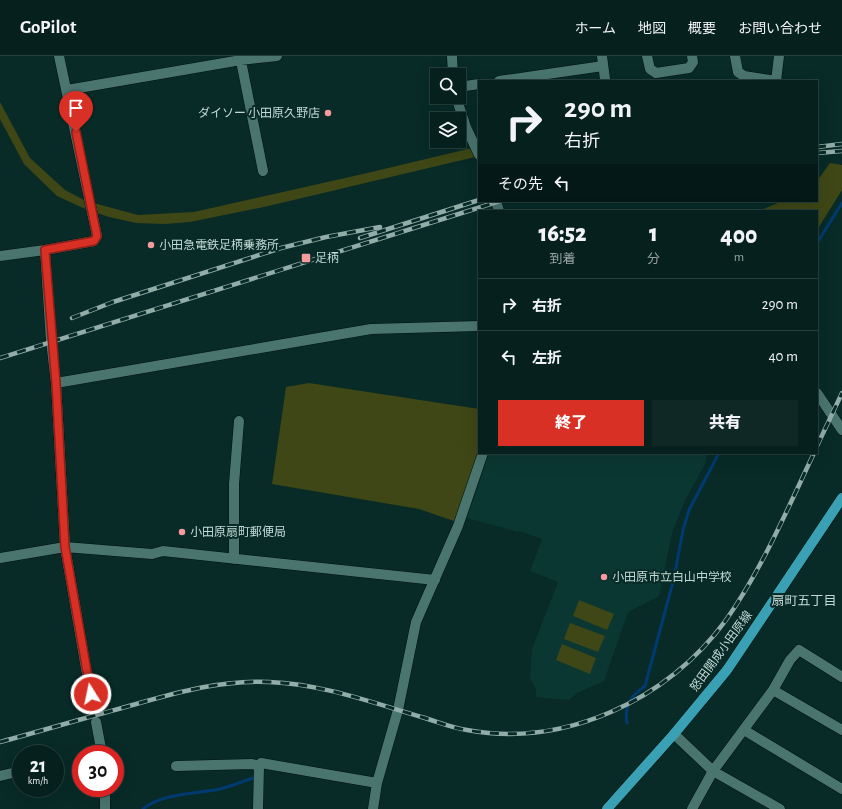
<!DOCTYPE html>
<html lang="ja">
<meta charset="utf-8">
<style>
body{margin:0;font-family:"Alegreya Sans","Noto Sans JP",sans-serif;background:#0f2826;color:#f1f3f6;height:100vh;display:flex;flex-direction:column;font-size:15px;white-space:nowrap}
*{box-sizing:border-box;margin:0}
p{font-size:13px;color:#98a3a4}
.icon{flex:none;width:22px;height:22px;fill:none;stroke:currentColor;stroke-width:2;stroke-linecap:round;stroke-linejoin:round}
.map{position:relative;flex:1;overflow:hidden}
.sheet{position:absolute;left:478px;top:154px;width:340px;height:244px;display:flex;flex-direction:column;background:#06201d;border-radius:0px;box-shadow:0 4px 16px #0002,0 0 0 1px #273e3b}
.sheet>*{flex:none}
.guide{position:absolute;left:478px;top:24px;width:340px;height:122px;border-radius:0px;box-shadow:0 4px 16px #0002,0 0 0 1px #273e3b;background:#06201d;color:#f1f3f6;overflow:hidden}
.tools{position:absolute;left:430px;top:12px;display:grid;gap:8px}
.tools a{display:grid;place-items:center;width:36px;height:36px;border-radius:0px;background:#06201d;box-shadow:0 4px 16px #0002,0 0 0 1px #273e3b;font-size:20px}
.speed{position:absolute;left:12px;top:689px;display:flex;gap:8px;font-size:20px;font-weight:700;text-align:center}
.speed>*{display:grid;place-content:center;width:52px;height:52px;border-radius:50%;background:#06201d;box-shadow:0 4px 16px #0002,0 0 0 1px #273e3b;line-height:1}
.speed small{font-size:10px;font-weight:400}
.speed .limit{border:6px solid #d22;background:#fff;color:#111}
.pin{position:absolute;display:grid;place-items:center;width:34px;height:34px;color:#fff;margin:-41px -17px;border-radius:50% 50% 50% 0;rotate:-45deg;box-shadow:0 0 4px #0007}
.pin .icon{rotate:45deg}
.me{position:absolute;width:44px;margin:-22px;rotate:350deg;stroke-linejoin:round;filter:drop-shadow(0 0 3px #0008)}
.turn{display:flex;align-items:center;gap:14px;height:84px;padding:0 20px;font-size:18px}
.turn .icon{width:52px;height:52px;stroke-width:2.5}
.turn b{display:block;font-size:28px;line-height:34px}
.then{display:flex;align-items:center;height:38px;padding:0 20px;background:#0003;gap:8px;font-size:15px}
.eta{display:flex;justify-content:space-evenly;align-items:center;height:68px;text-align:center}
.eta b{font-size:24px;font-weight:800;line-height:28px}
.primary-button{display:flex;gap:8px;margin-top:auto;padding:8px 20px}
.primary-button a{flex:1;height:46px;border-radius:0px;background:#d93025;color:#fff;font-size:16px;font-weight:800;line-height:46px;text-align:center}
.primary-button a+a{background:#0f2826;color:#f1f3f6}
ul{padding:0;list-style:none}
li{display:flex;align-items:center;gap:12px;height:52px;padding:0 20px;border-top:1px solid #273e3b}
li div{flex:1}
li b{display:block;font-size:15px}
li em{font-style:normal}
header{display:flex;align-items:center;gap:24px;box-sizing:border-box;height:56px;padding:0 20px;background:#06201d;border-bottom:1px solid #273e3b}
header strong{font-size:19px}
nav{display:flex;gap:22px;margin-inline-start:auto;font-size:14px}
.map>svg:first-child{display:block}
</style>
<header>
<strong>GoPilot</strong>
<nav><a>ホーム</a><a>地図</a><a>概要</a><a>お問い合わせ</a></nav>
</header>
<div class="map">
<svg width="842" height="753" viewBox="0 0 842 753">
<rect width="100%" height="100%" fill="#082b27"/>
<path fill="#0b3733" d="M489 397H707L705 408 685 444 672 477 659 540 628 556 604 625 577 637 569 644 536 641V633L530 622 532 593 558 526 530 515 542 483 519 475 518 476 467 462Z"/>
<path fill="#3e4715" d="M0 46 30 102 65 134 86 145 138 159 194 156 363 118 472 92 475 101 264 151 190 166 165 168 136 167 109 161 83 152 57 140 24 108 0 63Z
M830 107 842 109V134L817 174V155H758L783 145H817V125Z
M309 327 479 353V392L473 414 454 465 419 453 272 428 286 331Z
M579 544 614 558 607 574 573 560Z
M570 567 605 580 598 596 564 583Z
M562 588 596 602 590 618 556 604Z"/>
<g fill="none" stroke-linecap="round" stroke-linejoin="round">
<path stroke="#003a70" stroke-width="3" d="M817 187 842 147
M627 667C624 649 631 640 645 630L674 522 683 474 689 454 719 397
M143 753C162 737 196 738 220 733 231 730 242 726 253 722"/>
<g stroke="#00120f" stroke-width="11">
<path id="minor" d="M240 0 263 115
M452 0 453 19
M602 0 605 23
M647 0 650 13 656 17 689 12 693 6 692 0
M735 0 738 16 744 20 776 25 779 0
M499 25 603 10
M459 31 479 28
M67 34 241 4 277 0
M456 41 466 71 479 99
M496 145 499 155
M45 194 51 285 56 327 65 491 93 653
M0 200 45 194 94 185 97 180 59 0
M56 327 371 273 479 270
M817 337 842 374
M0 502 65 491 152 498 163 495 435 524
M234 503V428L239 365
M773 634 842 674
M96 666 102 698
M744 674 842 733
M674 678 713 715 780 753
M176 710 252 708 259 710
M0 720 21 715
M105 732V753
M258 753 259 710 261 707 377 727
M373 753 377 727 398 654 416 566 458 470 483 397
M692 753 713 715 773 634 790 604 799 594 842 621"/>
</g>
<g stroke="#00120f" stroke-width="11">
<path id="major" d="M607 753 674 678 727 614 842 442"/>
</g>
<use href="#minor" stroke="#4a756f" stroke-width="10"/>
<use href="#major" stroke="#39a1b3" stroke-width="10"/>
<g stroke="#92aca8" stroke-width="4.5">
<path id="rail" d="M817 91 842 88
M817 97 842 95
M360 182 479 144
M72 262 113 246 281 192 326 181 380 171
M0 302 500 145
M817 390 842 337
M0 686C41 675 81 663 122 652 172 638 216 624 269 626 323 628 373 647 425 662 438 666 452 672 467 674 565 692 668 644 726 564 762 513 787 454 814 397"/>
</g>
<use href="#rail" stroke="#082b27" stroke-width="3" stroke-dasharray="9" stroke-linecap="butt"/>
</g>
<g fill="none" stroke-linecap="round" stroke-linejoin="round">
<g stroke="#8d1f18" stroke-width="10">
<path id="route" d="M76 76 97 180 94 185 45 194 56 327 65 491 91 638"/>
</g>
<use href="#route" stroke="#d93025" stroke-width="7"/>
</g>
<g fill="#f59b9d" stroke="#082b27" stroke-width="1.5">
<circle cx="328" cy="57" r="4"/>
<circle cx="151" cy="189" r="4"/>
<rect x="301" y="197" width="10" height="10" rx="2"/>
<circle cx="182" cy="476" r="4"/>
<circle cx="604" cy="521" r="4"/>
</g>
<g text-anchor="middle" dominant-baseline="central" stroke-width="4" stroke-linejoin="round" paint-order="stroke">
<g font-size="12" fill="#c1d8d4" stroke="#082b27" text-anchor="start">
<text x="320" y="57" text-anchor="end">ダイソー 小田原久野店</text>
<text x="159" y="189">小田急電鉄足柄乗務所</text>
<text x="315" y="202">足柄</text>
<text x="190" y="476">小田原扇町郵便局</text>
<text x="612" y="521">小田原市立白山中学校</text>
</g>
<g font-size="12" fill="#c1d8d4" stroke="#082b27">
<text transform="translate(721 595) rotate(-54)">怒田開成小田原線</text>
</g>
<g font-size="13" fill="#c1d8d4" stroke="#082b27">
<text x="804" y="545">扇町五丁目</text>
</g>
</g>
</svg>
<div class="tools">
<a><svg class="icon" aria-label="search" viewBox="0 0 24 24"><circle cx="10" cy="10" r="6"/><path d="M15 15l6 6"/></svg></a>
<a><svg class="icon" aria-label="layers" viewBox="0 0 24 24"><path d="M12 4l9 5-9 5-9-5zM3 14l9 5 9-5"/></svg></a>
</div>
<div class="speed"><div>21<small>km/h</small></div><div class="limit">30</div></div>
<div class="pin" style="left:76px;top:76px;background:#d93025"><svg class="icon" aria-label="arrive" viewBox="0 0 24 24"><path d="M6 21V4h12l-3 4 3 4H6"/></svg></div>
<svg class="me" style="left:91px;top:638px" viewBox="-20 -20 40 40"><circle r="17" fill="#d93025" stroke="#fff" stroke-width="3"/><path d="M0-11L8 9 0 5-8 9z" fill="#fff"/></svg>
<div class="guide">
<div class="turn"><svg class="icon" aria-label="right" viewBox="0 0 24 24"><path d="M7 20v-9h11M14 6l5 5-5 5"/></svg><div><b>290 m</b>右折</div></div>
<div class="then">その先<svg class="icon" aria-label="left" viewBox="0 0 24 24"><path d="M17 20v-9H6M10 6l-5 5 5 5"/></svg></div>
</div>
<section class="sheet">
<div class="eta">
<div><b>16:52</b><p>到着</p></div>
<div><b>1</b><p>分</p></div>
<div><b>400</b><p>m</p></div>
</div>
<ul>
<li><svg class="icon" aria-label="right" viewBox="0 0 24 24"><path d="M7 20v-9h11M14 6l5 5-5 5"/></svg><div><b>右折</b></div><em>290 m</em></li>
<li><svg class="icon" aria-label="left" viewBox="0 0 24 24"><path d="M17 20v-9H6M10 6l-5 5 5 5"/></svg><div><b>左折</b></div><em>40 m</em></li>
</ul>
<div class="primary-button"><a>終了</a><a>共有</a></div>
</section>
</div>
